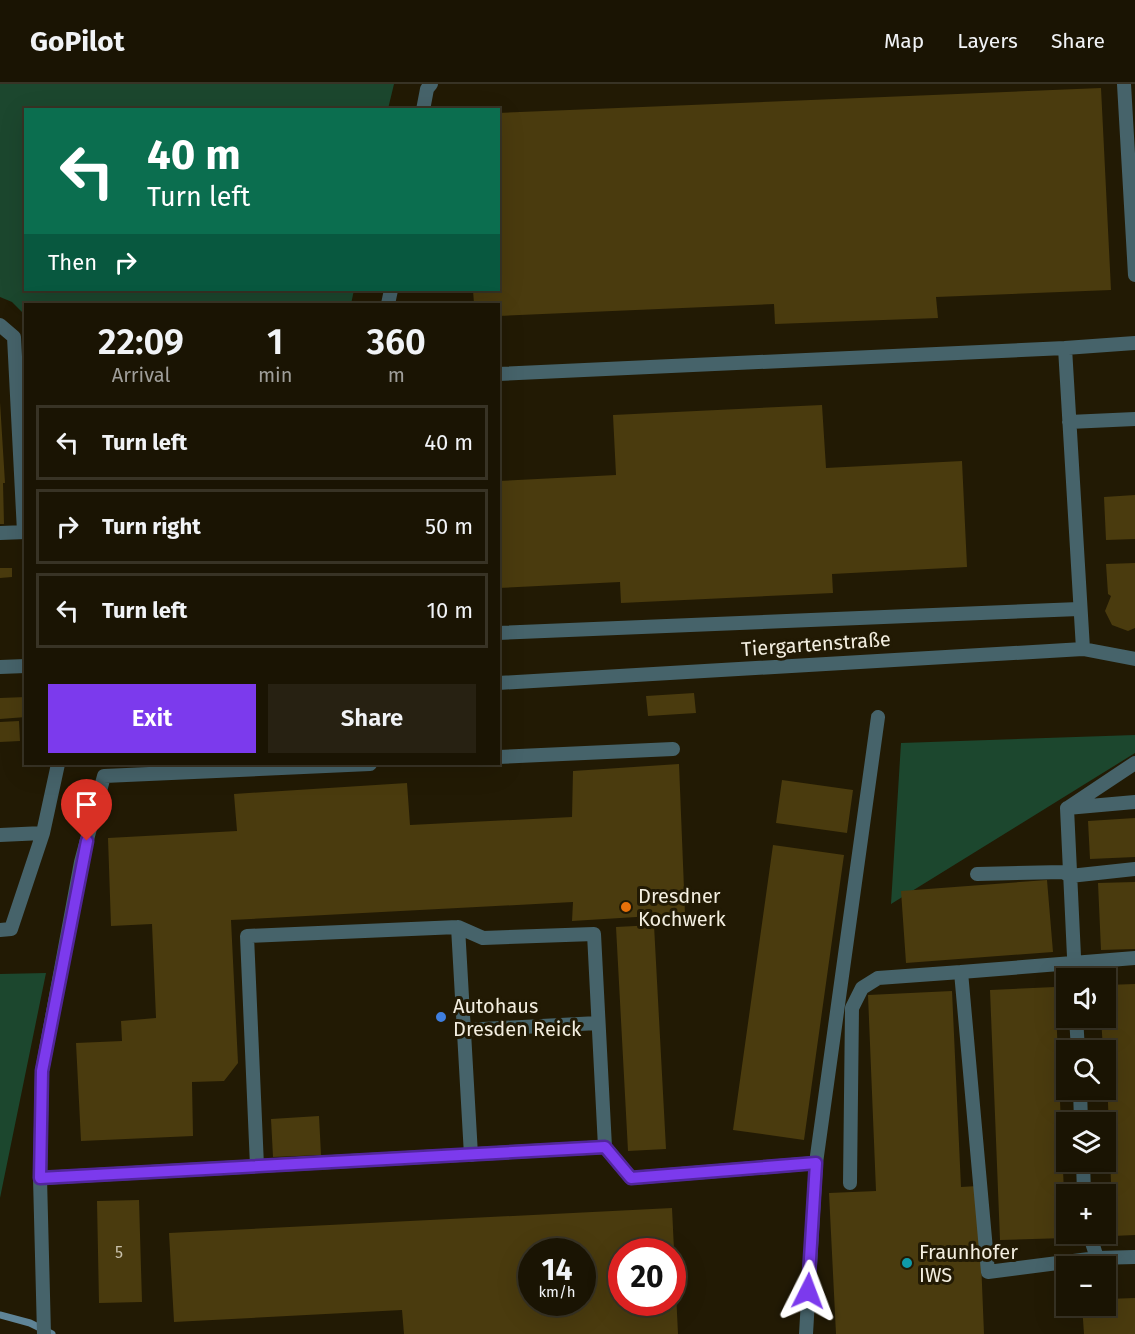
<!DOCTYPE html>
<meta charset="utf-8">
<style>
body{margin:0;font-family:"Fira Sans",sans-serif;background:#272112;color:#f1f3f6;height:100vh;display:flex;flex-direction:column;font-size:22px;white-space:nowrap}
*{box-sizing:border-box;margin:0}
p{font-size:20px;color:#9f9e9a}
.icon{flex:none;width:33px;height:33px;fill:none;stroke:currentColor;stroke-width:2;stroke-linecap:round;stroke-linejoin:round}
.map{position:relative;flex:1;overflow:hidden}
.panel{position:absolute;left:24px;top:219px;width:476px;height:462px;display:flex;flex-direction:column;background:#1a1403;border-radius:0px;box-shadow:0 6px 24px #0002,0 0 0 2px #383325}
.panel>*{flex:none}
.top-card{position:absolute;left:24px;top:24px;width:476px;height:183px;border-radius:0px;box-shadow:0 6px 24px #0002,0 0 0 2px #383325;background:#0b6e4f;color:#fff;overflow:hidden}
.fabs{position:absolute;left:1056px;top:884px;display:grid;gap:12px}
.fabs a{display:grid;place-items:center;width:60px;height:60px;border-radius:0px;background:#1a1403;box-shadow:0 6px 24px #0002,0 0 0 2px #383325;font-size:30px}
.speed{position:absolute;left:518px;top:1154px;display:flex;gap:12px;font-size:30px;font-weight:700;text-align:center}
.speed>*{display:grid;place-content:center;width:78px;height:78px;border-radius:50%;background:#1a1403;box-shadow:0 6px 24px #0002,0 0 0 2px #383325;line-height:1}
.speed small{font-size:15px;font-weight:400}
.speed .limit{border:9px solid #d22;background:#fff;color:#111}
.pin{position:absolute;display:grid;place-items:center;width:51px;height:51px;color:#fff;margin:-62px -26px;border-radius:50% 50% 50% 0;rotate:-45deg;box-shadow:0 0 6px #0007}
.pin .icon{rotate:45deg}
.me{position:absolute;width:66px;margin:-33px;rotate:3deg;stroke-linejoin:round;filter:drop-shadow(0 0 4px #0008)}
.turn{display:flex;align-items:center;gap:21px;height:126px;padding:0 24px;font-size:27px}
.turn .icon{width:78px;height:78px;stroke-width:2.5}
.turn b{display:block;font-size:42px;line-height:51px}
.then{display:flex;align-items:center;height:57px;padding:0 24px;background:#0003;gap:12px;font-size:22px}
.eta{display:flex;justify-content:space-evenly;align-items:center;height:102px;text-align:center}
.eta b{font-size:36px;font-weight:600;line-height:42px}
.action{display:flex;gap:12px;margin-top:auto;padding:12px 24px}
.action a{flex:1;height:69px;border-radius:0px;background:#7c3aed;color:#fff;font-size:24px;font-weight:600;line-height:69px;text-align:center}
.action a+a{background:#272112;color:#f1f3f6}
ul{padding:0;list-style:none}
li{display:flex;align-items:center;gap:18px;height:75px;margin:0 12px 9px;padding:0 12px;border:3px solid #383325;border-radius:0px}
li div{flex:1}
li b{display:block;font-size:22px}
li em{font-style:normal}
header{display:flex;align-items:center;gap:36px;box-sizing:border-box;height:84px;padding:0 30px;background:#1a1403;border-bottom:2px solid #383325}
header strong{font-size:28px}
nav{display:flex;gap:33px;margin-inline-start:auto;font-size:21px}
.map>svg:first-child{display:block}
</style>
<header>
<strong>GoPilot</strong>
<nav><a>Map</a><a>Layers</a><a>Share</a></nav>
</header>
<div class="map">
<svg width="1135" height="1250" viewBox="0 0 1135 1250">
<rect width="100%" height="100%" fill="#221a04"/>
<path fill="#1c472e" d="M0 0H394L388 25 26 26V206H354L351 220H26L25 231 12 218 0 213Z
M1135 651V669L891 820 901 659Z
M46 889 0 1114V890Z"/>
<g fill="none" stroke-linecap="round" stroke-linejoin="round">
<path stroke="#5f8497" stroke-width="7" d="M0 1231 30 1239 52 1250"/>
</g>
<path fill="#4a3b0e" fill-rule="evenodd" d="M1101 4 1111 206 936 213 938 234 775 240 774 220 498 232V220H474L473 206H498V29Z
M0 318 5 399H3L4 440H0Z
M822 321 826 384 962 377 967 483 832 490 833 509 621 519 620 498 498 504V397L616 391 613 331Z
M1135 411V455L1106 456 1104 413Z
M1135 479V544L1128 547 1112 541 1105 527 1111 512 1108 510 1106 480Z
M0 484H12V493L0 494Z
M694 609 696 629 648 632 646 612Z
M26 613V633L0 635V614Z
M19 637 20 657 0 658V638Z
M679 680 685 830 572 837 573 818 231 836 238 979 224 997 192 998 193 1052 81 1057 76 959 122 957 121 937 156 934 152 840 111 842 108 754 237 747 234 710 407 699 410 741 572 733 573 687Z
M782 696 853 706 847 749 776 739Z
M1135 734V773L1090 775 1088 737Z
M773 761 844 771 804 1056 733 1046Z
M1047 796 1053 868 906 879 901 807Z
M1135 798V865L1101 866 1098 799Z
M654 841 666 1065 628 1067 616 843Z
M1135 900V1151L1113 1152 1106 966H1103L1101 933H1106V901Z
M1055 903 1066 1154 1000 1156 990 906Z
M952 907 961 1103 978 1102 984 1250H836L829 1109 876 1107 868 911Z
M319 1032 321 1071 273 1073 271 1035Z
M139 1116 142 1218 99 1219 97 1117Z
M672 1124 678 1250H404L402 1226 174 1238 169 1149ZM531 1167H582V1218H531ZM621 1167H672V1218H621Z
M1135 1214V1250H1084L1082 1221H1106V1215Z"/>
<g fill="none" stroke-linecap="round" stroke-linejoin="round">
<path stroke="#46636a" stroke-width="14" d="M1124 0 1135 191
M423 26 427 5 431 0
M388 220 391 206
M0 241 14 253 24 448
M1065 264 1135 259
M498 290 1065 264 1083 565
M1069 338 1135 335
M0 449 26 448
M498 549 1079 525
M0 583 26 582
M498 599 1083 565 1135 575
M498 673 673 665
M1069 723 1135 679
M0 751 43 749
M977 790 1063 788 1070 792 1135 785
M458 843 471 1071
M0 846 11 845 43 749 58 680
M1075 894 1067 724 1135 718
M1076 933 1078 966
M464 946 598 939
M1080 1005 1081 1038
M605 1063 631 1094 816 1079
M1083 1077 1084 1110
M40 1094 605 1063 594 850 483 854 458 843 247 852 257 1082
M850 1099 852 924 862 904 878 894 961 888
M1089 1149 1097 1174 1135 1173
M1097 1174 988 1188 961 888 1135 874
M44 1250 40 1094 42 987 81 778 104 692 370 680
M806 1250 816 1079 878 633"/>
</g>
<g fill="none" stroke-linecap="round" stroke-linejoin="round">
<g stroke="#51269a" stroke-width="15">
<path id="route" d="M87 757 42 987 40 1094 605 1063 631 1094 816 1079 808 1207"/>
</g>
<use href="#route" stroke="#7c3aed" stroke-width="10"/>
</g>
<circle fill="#e8710a" stroke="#221a04" stroke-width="2" cx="626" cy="823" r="6"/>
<circle fill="#3f7fe0" stroke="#221a04" stroke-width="2" cx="441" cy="933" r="6"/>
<circle fill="#0f9aa8" stroke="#221a04" stroke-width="2" cx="907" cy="1179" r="6"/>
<g text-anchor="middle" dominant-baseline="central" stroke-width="6" stroke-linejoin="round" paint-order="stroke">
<g font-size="16" fill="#c9c1ac">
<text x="119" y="1168">5</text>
</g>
<g font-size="20" fill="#f3eee0" stroke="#221a04">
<text transform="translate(816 560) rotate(-4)">Tiergartenstraße</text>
</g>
<g font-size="20" fill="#f3eee0" stroke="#221a04" text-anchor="start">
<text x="638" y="812">Dresdner<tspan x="638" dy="23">Kochwerk</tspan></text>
<text x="453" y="922">Autohaus<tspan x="453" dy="23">Dresden Reick</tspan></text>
<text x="919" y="1168">Fraunhofer<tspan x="919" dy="23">IWS</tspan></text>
</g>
</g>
</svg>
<div class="fabs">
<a><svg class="icon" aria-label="sound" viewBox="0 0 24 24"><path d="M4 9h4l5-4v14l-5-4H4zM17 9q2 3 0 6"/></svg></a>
<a><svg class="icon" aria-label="search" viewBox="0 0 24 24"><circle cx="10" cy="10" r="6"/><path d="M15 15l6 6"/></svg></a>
<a><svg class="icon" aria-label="layers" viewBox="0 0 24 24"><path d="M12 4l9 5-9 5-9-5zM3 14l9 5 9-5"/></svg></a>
<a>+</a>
<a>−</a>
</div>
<div class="speed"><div>14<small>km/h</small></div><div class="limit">20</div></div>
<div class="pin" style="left:87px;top:757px;background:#d93025"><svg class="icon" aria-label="arrive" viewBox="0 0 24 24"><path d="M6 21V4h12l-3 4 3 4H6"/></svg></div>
<svg class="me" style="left:808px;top:1207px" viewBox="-20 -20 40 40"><path d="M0-17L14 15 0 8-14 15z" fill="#7c3aed" stroke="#fff" stroke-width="4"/></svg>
<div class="top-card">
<div class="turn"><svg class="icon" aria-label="left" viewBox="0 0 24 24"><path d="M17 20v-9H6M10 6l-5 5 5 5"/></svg><div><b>40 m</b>Turn left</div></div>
<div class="then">Then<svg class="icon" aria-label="right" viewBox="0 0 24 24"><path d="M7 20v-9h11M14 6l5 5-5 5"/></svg></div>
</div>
<section class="panel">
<div class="eta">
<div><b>22:09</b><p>Arrival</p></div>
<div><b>1</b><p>min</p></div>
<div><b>360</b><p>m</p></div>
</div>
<ul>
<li><svg class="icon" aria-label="left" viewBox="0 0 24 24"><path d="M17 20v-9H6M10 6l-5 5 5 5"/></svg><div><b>Turn left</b></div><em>40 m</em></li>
<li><svg class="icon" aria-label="right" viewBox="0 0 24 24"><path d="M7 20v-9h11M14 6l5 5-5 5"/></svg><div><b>Turn right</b></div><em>50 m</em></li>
<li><svg class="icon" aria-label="left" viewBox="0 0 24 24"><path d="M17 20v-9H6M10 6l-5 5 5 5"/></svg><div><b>Turn left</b></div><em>10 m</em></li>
</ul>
<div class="action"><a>Exit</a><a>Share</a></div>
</section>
</div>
